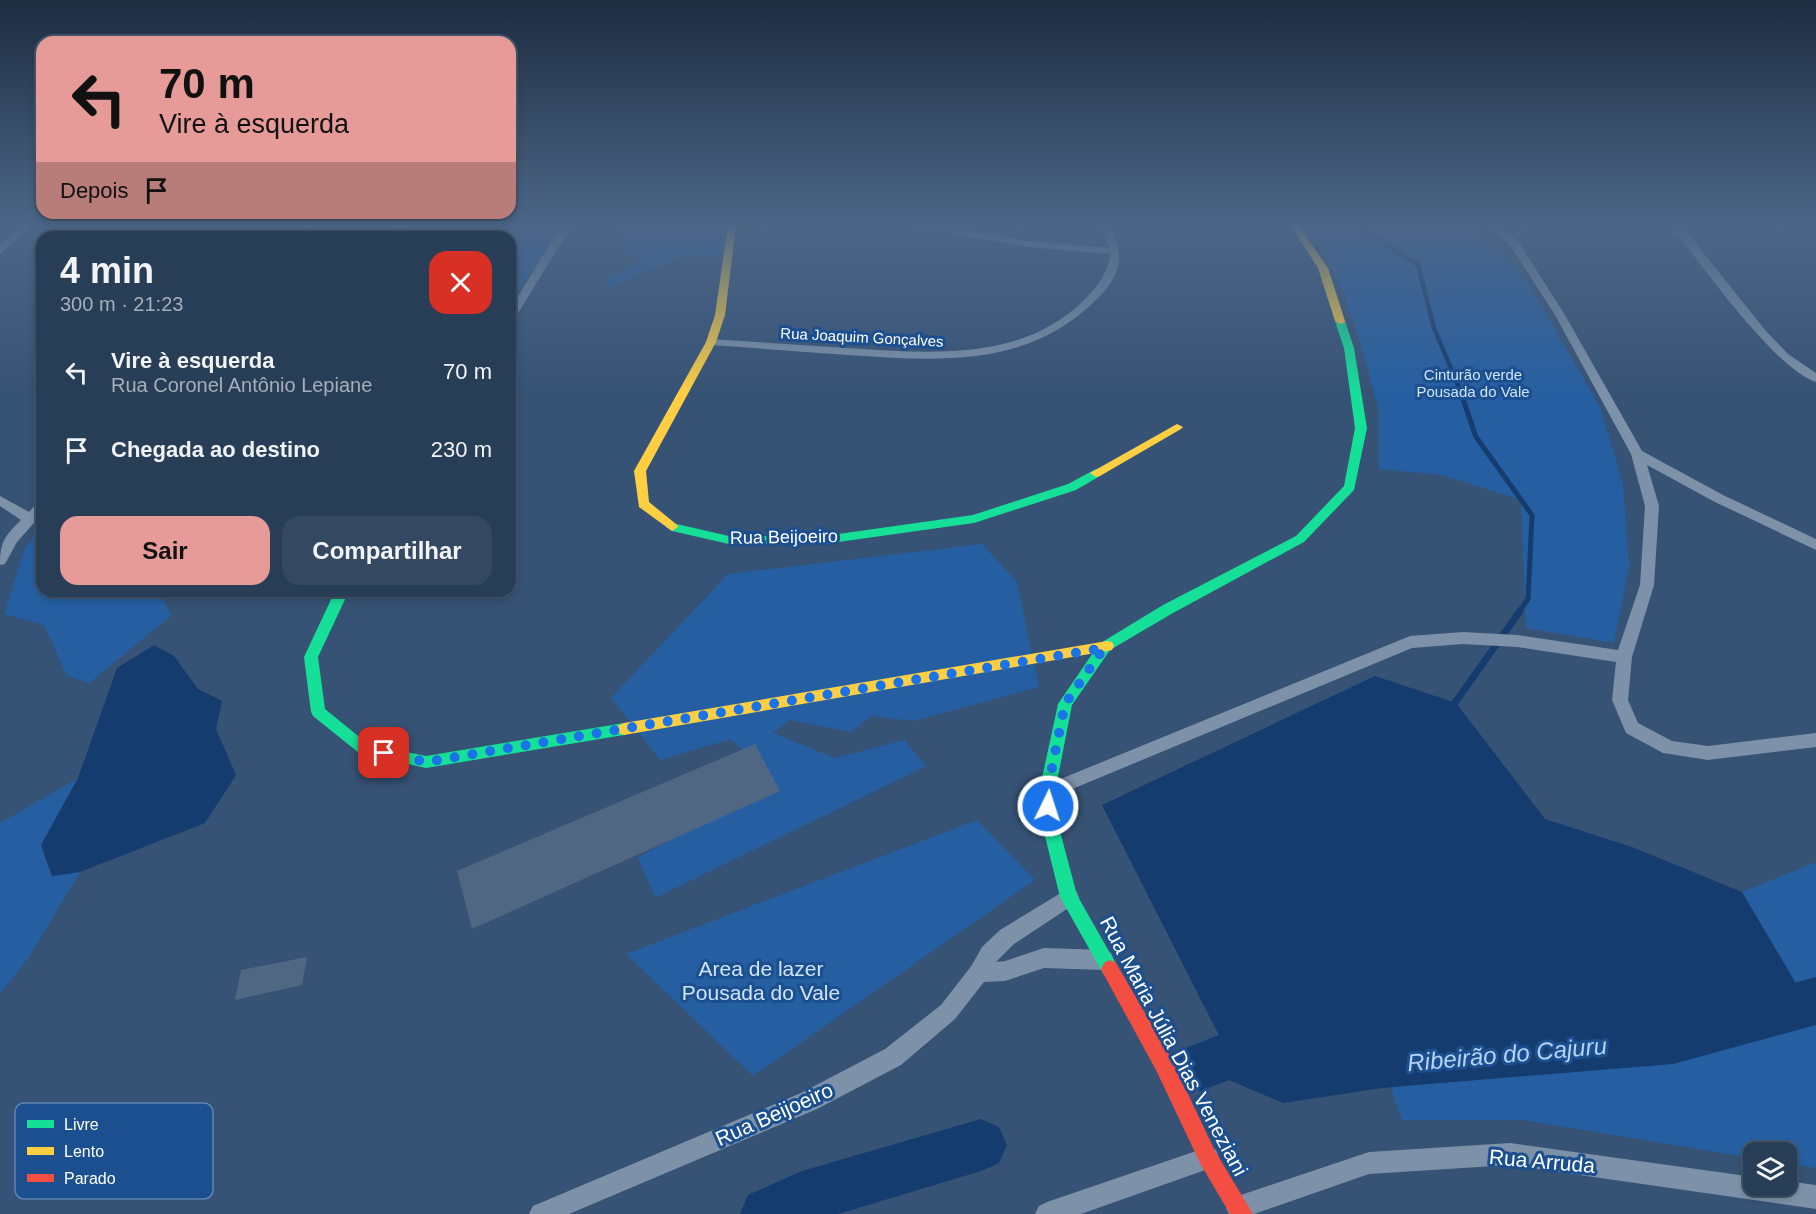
<!DOCTYPE html>
<html lang="pt">
<meta charset="utf-8">
<style>
body{margin:0;font-family:Arial,sans-serif;background:#344961;color:#f1f3f6;height:100vh;display:flex;flex-direction:column;font-size:22px;white-space:nowrap}
*{box-sizing:border-box;margin:0}
p{font-size:20px;color:#a5aeba}
.icon{flex:none;width:33px;height:33px;fill:none;stroke:currentColor;stroke-width:2;stroke-linecap:round;stroke-linejoin:round}
.map{position:relative;flex:1;overflow:hidden}
.details{position:absolute;left:36px;top:231px;width:480px;height:366px;display:flex;flex-direction:column;background:#283e57;border-radius:18px;box-shadow:0 3px 9px #0003,0 0 0 2px #44576d}
.details>*{flex:none}
.top-card{position:absolute;left:36px;top:36px;width:480px;height:183px;border-radius:18px;box-shadow:0 3px 9px #0003,0 0 0 2px #44576d;background:#e69b98;color:#111;overflow:hidden}
.buttons{position:absolute;left:1743px;top:1142px;display:grid;gap:12px}
.buttons a{display:grid;place-items:center;width:54px;height:54px;border-radius:12px;background:#283e57;box-shadow:0 3px 9px #0003,0 0 0 2px #44576d;font-size:30px}
.pin{position:absolute;display:grid;place-items:center;width:51px;height:51px;color:#fff;margin:-26px;border-radius:12px;box-shadow:0 3px 9px #0006}
.me{position:absolute;width:66px;margin:-33px;rotate:4deg;stroke-linejoin:round;filter:drop-shadow(0 0 4px #0008)}
.turn{display:flex;align-items:center;gap:21px;height:126px;padding:0 24px;font-size:27px}
.turn .icon{width:78px;height:78px;stroke-width:2.5}
.turn b{display:block;font-size:42px;line-height:51px}
.then{display:flex;align-items:center;height:57px;padding:0 24px;background:#0003;gap:12px;font-size:22px}
.round{display:grid;place-items:center;flex:none;width:63px;height:63px;border-radius:18px;background:#344961}
.overview{display:flex;align-items:center;justify-content:space-between;height:102px;padding:0 24px}
h1{font-size:36px;font-weight:700;line-height:45px}
.primary-button{display:flex;gap:12px;margin-top:auto;padding:12px 24px}
.primary-button a{flex:1;height:69px;border-radius:18px;background:#e69b98;color:#111;font-size:24px;font-weight:700;line-height:69px;text-align:center}
.primary-button a+a{background:#344961;color:#f1f3f6}
ul{padding:0;list-style:none}
li{display:flex;align-items:center;gap:18px;height:78px;padding:0 24px}
li div{flex:1}
li b{display:block;font-size:22px}
li em{font-style:normal}
.map>svg:first-child{display:block}
</style>
<div class="map">
<svg width="1816" height="1214" viewBox="0 0 1816 1214">
<rect width="100%" height="100%" fill="#365274"/>
<path fill="#265fa1" d="M485 225H559L549 248 510 302V237H467Z
M621 225H728L721 256 688 255 610 288 603 279 640 262 614 242Z
M1299 225H1474L1525 277 1600 407 1623 484 1629 566 1614 643 1526 628 1521 500 1442 475 1379 469V410L1360 342 1343 292 1322 247Z
M42 525V591H159L171 616 89 683 67 676 44 625 4 614 25 548Z
M982 544 1017 582 1039 687 914 721 872 716 851 732 790 720 773 733 835 758 904 740 926 766 655 898 638 857 775 784 731 739 660 760 611 698 728 574Z
M78 778 41 845 52 876 80 872 29 957 0 994V823Z
M977 820 1035 880 753 1076 626 954Z
M1816 862V1168L1787 1163 1786 1152H1754L1753 1158 1522 1120H1402L1382 1063 1502 1052 1808 1005 1742 892Z"/>
<path fill="#153c6e" d="M154 645 174 656 198 689 222 701 216 729 236 775 205 823 80 872 52 876 41 845 78 778 117 668Z
M1375 676 1456 703 1545 819 1632 847 1742 892 1808 1004 1673 1040 1502 1052 1382 1063 1283 1078 1229 1055 1102 805Z"/>
<g fill="none" stroke-linecap="round" stroke-linejoin="round">
<path stroke="#153c6e" stroke-width="4.5" d="M1362 225 1373 236 1418 265 1434 328 1463 397"/>
<path stroke="#153c6e" stroke-width="5" d="M1462 396 1476 437 1532 515 1528 599 1519 612"/>
<path stroke="#153c6e" stroke-width="7" d="M1452 707 1520 611"/>
<path fill="#153c6e" fill-rule="evenodd" d="M1816 977V1025L1673 1064 1382 1088 1283 1103 1229 1080 1200 1091 1183 1083 1175 1066 1183 1049 1229 1031 1283 1053 1382 1038 1673 1016Z
M981 1119 999 1127 1007 1145 999 1163 981 1171 838 1214H740L748 1195 802 1171Z"/>
</g>
<path fill="#506783" d="M755 744 780 791 472 929 457 871Z
M307 957 302 985 235 1000 241 970Z"/>
<g fill="none" stroke-linecap="round" stroke-linejoin="round">
<path fill="#7d92a8" fill-rule="evenodd" d="M22 225H32L0 254V245Z
M303 225H313L311 237H301Z
M395 225H406L390 237H378Z
M562 225H572L515 318 510 321V309Z
M916 225H935L1028 241 1110 248 1100 225H1110C1124 255 1122 274 1098 298 1028 369 939 361 848 355 802 352 757 348 711 345L705 342 711 339C756 342 802 345 847 348 928 353 1021 363 1084 300 1098 286 1108 273 1110 254L1028 247 921 228Z
M1487 225H1497L1518 241 1565 315 1642 451 1723 495 1816 539V550L1713 501 1647 465 1659 506 1654 585 1632 657 1628 700 1638 723 1672 741 1708 746 1816 733V747L1708 760 1663 753 1626 733 1612 700 1616 662 1517 647 1463 644 1412 648 1053 797 1047 800 1041 797 1038 792 1041 787 1410 636 1463 632 1517 635 1618 650 1640 585 1645 506 1631 454 1555 315 1510 245Z
M1671 225H1681L1766 331 1788 354 1816 373V382C1776 370 1698 261 1671 225Z
M0 496 29 512 37 503 42 501V514L17 542 5 564 0 565C0 541 5 536 21 520L0 506Z
M1069 888 1076 891 1079 897 1076 903 1014 944 996 962 1005 961 1044 948 1104 950 1111 953 1114 960 1111 967 1104 970 1044 968 1005 981 984 982 955 1019 901 1065 817 1109 569 1214H529L533 1206 801 1093 885 1049 941 1005 972 965 982 947 1000 930Z
M1510 1143 1754 1177V1185H1786V1181L1816 1185V1209L1510 1165 1369 1174 1254 1214H1229L1226 1208 1230 1200 1238 1196 1369 1152Z
M1208 1147 1216 1150 1219 1158 1216 1166 1208 1169 1081 1214H1035L1039 1206 1047 1202Z"/>
<path fill="#16e098" fill-rule="evenodd" d="M1340 318 1345 321 1354 348 1367 428 1354 490 1304 542 1173 613 1110 650 1072 705 1055 792 1057 820 1077 895 1119 969 1116 975 1110 978 1104 975 1060 897 1041 820 1039 792 1058 704 1099 644 1163 605 1296 536 1344 486 1355 428 1344 348 1335 321Z
M1096 469 1102 473 1100 476 1076 490 974 523 824 544H729L672 531 666 527 672 523 729 536H824L973 515 1068 484Z
M335 591H349L318 657 325 709 368 744 426 756 624 723 629 725 632 729 629 733 624 735 426 768 359 753 313 716 311 712 304 657Z"/>
<path fill="#ffcf43" fill-rule="evenodd" d="M728 225H736L725 315 716 342 646 471 649 502 676 524 678 527 672 531 639 507 634 471 706 342 715 315Z
M1290 225H1298L1328 268 1345 321 1344 323 1340 324 1335 321 1318 268Z
M1177 424 1183 427 1181 429 1100 476 1096 477 1090 473Z
M1107 641 1112 642 1114 646 1112 650 1107 651 624 735 619 733 616 729 619 725 624 723Z"/>
<path fill="#f24e42" fill-rule="evenodd" d="M1110 960 1116 963 1170 1056 1215 1151 1253 1214H1230L1201 1165 1156 1070 1104 975 1101 969 1104 963Z"/>
</g>
<linearGradient id="sky" x2="0" y2="1"><stop stop-color="#1e2d40"/><stop offset="0.57" stop-color="#4c6688"/><stop offset="1" stop-color="#4c6688" stop-opacity="0"/></linearGradient>
<rect width="1816" height="395" fill="url(#sky)"/>
<g fill="none" stroke-linecap="round" stroke-linejoin="round">
<path stroke="#1a73e8" stroke-width="10" stroke-dasharray="0 18" d="M384 753 426 762 1104 648 1065 704 1047 792 1048 806"/>
</g>
<g text-anchor="middle" dominant-baseline="central" stroke-width="6" stroke-linejoin="round" paint-order="stroke">
<g font-size="15" fill="#fff" stroke="#1b4f8f">
<text transform="translate(862 337) rotate(3)">Rua Joaquim Gonçalves</text>
</g>
<g font-size="15" fill="#cfe3fa" stroke="#1b4f8f">
<text x="1473" y="374">Cinturão verde<tspan x="1473" dy="17">Pousada do Vale</tspan></text>
</g>
<g font-size="18" fill="#fff" stroke="#1b4f8f">
<text transform="translate(784 537) rotate(-1)">Rua Beijoeiro</text>
</g>
<g font-size="21" fill="#cfe3fa" stroke="#1b4f8f">
<text x="761" y="968">Area de lazer<tspan x="761" dy="24">Pousada do Vale</tspan></text>
</g>
<g font-size="21" fill="#fff" stroke="#1b4f8f">
<text transform="translate(1174 1046) rotate(62)">Rua Maria Júlia Dias Veneziani</text>
<text transform="translate(774 1114) rotate(-24)">Rua Beijoeiro</text>
<text transform="translate(1542 1161) rotate(5)">Rua Arruda</text>
</g>
<g font-size="24" font-style="italic" fill="#b5d3f5" stroke="#1b4f8f">
<text transform="translate(1507 1054) rotate(-5)">Ribeirão do Cajuru</text>
</g>
</g>
<rect x="15" y="1103" width="198" height="96" rx="9" fill="#1b4f8f" stroke="#5f84b1" stroke-width="1.5"/>
<rect x="27" y="1120" width="27" height="8" fill="#16e098"/>
<rect x="27" y="1147" width="27" height="8" fill="#ffcf43"/>
<rect x="27" y="1174" width="27" height="8" fill="#f24e42"/>
<g font-size="16" fill="#fff">
<text x="64" y="1130">Livre</text>
<text x="64" y="1157">Lento</text>
<text x="64" y="1184">Parado</text>
</g>
</svg>
<div class="buttons">
<a><svg class="icon" aria-label="layers" viewBox="0 0 24 24"><path d="M12 4l9 5-9 5-9-5zM3 14l9 5 9-5"/></svg></a>
</div>
<div class="pin" style="left:384px;top:753px;background:#d93025"><svg class="icon" aria-label="arrive" viewBox="0 0 24 24"><path d="M6 21V4h12l-3 4 3 4H6"/></svg></div>
<svg class="me" style="left:1048px;top:806px" viewBox="-20 -20 40 40"><circle r="17" fill="#1a73e8" stroke="#fff" stroke-width="3"/><path d="M0-11L8 9 0 5-8 9z" fill="#fff"/></svg>
<div class="top-card">
<div class="turn"><svg class="icon" aria-label="left" viewBox="0 0 24 24"><path d="M17 20v-9H6M10 6l-5 5 5 5"/></svg><div><b>70 m</b>Vire à esquerda</div></div>
<div class="then">Depois<svg class="icon" aria-label="arrive" viewBox="0 0 24 24"><path d="M6 21V4h12l-3 4 3 4H6"/></svg></div>
</div>
<section class="details">
<div class="overview"><div><h1>4 min</h1><p>300 m · 21:23</p></div><a class="round" style="background:#d93025;color:#fff"><svg class="icon" aria-label="close" viewBox="0 0 24 24"><path d="M6 6l12 12M18 6L6 18"/></svg></a></div>
<ul>
<li><svg class="icon" aria-label="left" viewBox="0 0 24 24"><path d="M17 20v-9H6M10 6l-5 5 5 5"/></svg><div><b>Vire à esquerda</b><p>Rua Coronel Antônio Lepiane</p></div><em>70 m</em></li>
<li><svg class="icon" aria-label="arrive" viewBox="0 0 24 24"><path d="M6 21V4h12l-3 4 3 4H6"/></svg><div><b>Chegada ao destino</b></div><em>230 m</em></li>
</ul>
<div class="primary-button"><a>Sair</a><a>Compartilhar</a></div>
</section>
</div>
